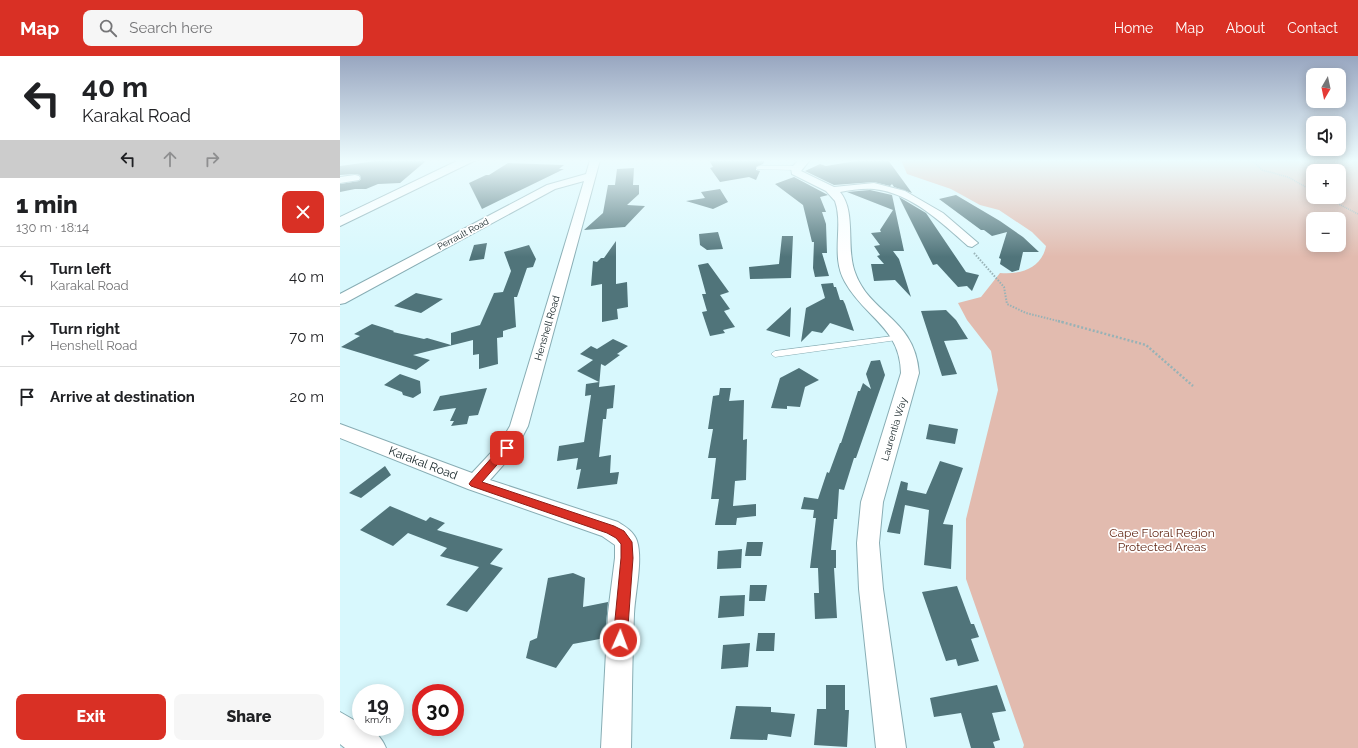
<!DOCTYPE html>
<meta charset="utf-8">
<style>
body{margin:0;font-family:Raleway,sans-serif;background:#f6f6f6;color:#202124;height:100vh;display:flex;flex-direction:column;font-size:15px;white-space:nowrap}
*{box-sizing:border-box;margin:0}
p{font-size:13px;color:#757577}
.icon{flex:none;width:22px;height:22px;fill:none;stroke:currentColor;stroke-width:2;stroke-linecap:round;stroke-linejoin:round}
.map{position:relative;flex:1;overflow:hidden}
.panel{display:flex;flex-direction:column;background:#fff;width:340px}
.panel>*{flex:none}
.banner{background:#fff;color:#202124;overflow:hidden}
.needle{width:26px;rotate:189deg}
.buttons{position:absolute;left:966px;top:12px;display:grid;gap:8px}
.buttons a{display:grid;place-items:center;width:40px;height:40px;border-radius:8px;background:#fff;box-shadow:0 2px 10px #0003;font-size:20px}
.speed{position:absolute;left:12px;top:628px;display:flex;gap:8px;font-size:20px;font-weight:700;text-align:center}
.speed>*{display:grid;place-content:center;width:52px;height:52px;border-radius:50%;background:#fff;box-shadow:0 2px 10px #0003;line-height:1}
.speed small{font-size:10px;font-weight:400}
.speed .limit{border:6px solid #d22;background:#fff;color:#111}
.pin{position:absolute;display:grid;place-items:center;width:34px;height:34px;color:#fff;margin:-17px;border-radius:8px;box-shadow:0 2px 6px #0006}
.me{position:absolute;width:44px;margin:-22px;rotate:2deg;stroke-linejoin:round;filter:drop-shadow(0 0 3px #0008)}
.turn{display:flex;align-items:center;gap:14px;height:84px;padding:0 16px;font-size:18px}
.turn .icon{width:52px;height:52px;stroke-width:2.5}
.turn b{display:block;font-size:28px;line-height:34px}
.lanes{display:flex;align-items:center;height:38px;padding:0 16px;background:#0003;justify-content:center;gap:20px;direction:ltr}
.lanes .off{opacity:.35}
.round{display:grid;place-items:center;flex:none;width:42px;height:42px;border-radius:8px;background:#f6f6f6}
.headline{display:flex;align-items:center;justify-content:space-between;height:68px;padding:0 16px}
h1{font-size:24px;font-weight:800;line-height:30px}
.button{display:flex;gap:8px;margin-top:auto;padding:8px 16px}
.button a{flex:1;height:46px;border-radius:8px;background:#d93025;color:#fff;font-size:16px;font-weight:800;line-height:46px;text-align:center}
.button a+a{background:#f6f6f6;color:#202124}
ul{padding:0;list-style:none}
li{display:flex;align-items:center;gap:12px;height:60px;padding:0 16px;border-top:1px solid #e0e0e0}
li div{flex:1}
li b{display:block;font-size:15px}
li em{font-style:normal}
header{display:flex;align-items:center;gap:24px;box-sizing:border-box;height:56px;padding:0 20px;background:#d93025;color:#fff}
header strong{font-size:19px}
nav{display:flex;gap:22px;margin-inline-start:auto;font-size:14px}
.search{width:280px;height:36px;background:#f6f6f6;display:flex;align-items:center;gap:10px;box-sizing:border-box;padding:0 14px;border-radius:8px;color:#757577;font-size:15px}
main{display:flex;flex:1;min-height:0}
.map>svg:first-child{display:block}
</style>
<header>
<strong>Map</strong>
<div class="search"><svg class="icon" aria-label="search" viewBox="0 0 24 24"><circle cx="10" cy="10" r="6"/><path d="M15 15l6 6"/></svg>Search here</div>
<nav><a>Home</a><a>Map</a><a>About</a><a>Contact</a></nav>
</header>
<main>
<section class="panel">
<div class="banner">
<div class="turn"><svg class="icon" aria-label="left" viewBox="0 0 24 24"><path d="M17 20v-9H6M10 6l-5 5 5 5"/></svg><div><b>40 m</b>Karakal Road</div></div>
<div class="lanes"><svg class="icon" aria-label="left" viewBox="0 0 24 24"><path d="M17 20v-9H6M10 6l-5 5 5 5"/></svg><svg class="icon off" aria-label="ahead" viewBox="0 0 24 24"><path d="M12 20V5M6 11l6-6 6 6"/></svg><svg class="icon off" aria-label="right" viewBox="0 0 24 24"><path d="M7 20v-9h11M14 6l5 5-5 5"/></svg></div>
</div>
<div class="headline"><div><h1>1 min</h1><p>130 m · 18:14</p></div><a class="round" style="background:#d93025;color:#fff"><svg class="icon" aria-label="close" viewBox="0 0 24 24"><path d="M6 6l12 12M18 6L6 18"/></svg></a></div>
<ul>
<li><svg class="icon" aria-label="left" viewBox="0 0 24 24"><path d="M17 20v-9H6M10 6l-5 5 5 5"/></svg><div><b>Turn left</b><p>Karakal Road</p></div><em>40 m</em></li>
<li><svg class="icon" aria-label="right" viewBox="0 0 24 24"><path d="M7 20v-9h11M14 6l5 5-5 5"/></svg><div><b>Turn right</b><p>Henshell Road</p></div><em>70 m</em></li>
<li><svg class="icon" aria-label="arrive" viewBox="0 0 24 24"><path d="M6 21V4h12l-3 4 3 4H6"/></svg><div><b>Arrive at destination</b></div><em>20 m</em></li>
</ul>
<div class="button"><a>Exit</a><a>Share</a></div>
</section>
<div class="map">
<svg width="1018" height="692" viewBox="0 0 1018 692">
<rect width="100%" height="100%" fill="#d8f8fd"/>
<path fill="#e2bbaf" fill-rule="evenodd" d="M561 104H1018V692H683L684 689 626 523V463L658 334 651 295 627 264 618 247 641 241 660 217C680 219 702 212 706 190L692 176 659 154 640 149 611 133 567 118ZM973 115H999V141H973ZM973 163H999V189H973Z"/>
<path fill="#50747a" d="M43 104H87L60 127 38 128 26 133H15L0 136V128L19 125 21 123 20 119 15 118 0 119V110Z
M369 104H425L423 108 416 111V114L420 115 416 124 409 121 380 126 370 112 373 111Z
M522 104H548L572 137 554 131 552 128 550 130 534 126 494 129 465 115 480 108 486 110Z
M168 107 224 109 219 113H224L142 153 129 127 146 119H149Z
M294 112 293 129H299V138L287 149 305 150 285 171 244 174 263 157 268 129H275L277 113Z
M454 121 488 139 480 141 486 156H482L486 168 487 197H482L489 220 475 221 473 212 474 186H472L463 149 435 128Z
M380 133 388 146 373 153 346 145 365 142 361 136Z
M530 134 552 139 564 195H553L559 203 571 241 555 224 534 225 531 208H544L537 200 540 199 534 190 540 189 531 177 541 176 540 174 553 154 507 136Z
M616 139 660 165 683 181 699 196H683L679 214 672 216 660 208 661 203 659 202 667 176 652 180 644 174H641L599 143Z
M559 141 586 157 626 216 639 219 632 235 627 230 618 231 597 208 593 209Z
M378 176 383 193 367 194 360 189 359 178Z
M442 180H453L451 222 410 223 409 211 439 208Z
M276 185V228L287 226 288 251 277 253 278 263 262 266V228L251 230 253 205 257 206 261 202H264Z
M147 187 144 203 129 205 134 189Z
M189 189 196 203 193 211 187 212 177 241H174L176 271 163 275V281L157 282 158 308 139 313V298L133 299V284L73 299 90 304 76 314 1 291 20 280 14 278 32 268 54 275 53 276 84 283 87 282 111 289V277L140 269 154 237 163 236 171 215 164 196Z
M368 207 389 236 380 239 390 253 384 255 395 271 383 274 385 277 370 280 362 256 367 255 362 238H366L358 209Z
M493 227 494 231H496L500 244H503L505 248 514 275 490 267 482 277 472 275 461 286 466 252 485 242 481 228Z
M76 237 103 243 81 257 54 250Z
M451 251 450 281 426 274Z
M606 254 616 264 628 283 604 285 617 318 602 320 581 255Z
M273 283 288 290 277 298 280 299 265 310 261 308 259 331 275 329 273 352 267 353 266 363H263L259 401 271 399 270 417 279 416 277 428 237 433 241 413 236 414 238 402 217 405 219 390 244 386 251 339 245 340 246 328 259 326 237 315 253 304 240 298 251 290 257 293Z
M540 304 545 319 516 402H514L504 434 499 433 497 463H494L491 494H496V512H494L497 562 475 563 474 537H479L478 512H470L476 462H473L474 454 461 453 464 441 478 443 487 416 489 417 500 387H501L518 335H520L523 327 531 333 526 318 531 305Z
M459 312 479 324 465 331 460 351 447 350V353L431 352 440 322Z
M60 318 80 325 81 337 73 342 63 339 62 336 44 329Z
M147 332 138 359 129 360 127 368 111 370 114 365H110L116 352 93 355 100 340Z
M380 332H391L389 345 404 344 403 384 407 383 406 424 395 425 393 450 416 448V460L397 462 396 469H375L379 443H371L376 402H368L373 373H368L373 340 379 339Z
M589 368 618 373 615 388 586 383Z
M600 405 623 412 603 468 613 469 611 513 584 509 589 454 565 449 560 478 547 476 561 425 568 427 567 434 586 438Z
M45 410 51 419 21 442 9 437Z
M50 450 86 465 90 461 105 467 97 474 163 493 150 508 163 512 127 556 106 549 139 511 100 500 107 492 68 477 53 490 20 474Z
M407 486H423L421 500H405Z
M402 493 401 512 377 513 378 495Z
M233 517 245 522 243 551 268 546 265 582 233 588 216 612 186 602 190 585 197 582 208 522Z
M410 529H427L425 545H409Z
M617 530 631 568H634L639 581 631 583 639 605 618 610 616 603 606 605 582 536Z
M405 539 404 560 378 562 380 540Z
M418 577H435L434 595H416Z
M410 587 408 611 381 613 383 589Z
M486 629H505V654H509L507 691 474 689 477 653H486Z
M657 629 666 655 652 657 660 684 653 686 655 692H631L621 657 594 661 590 642Z
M396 650 431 651V656L455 658 451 681 428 678 427 684 390 683Z"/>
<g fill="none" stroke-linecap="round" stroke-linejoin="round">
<g stroke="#88adb4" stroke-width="1">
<path id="lane" d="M419 110H456L459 112 456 114 417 113V111Z
M561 279 565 281 564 283 435 301 431 298 435 295Z"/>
</g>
<g stroke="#88adb4" stroke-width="2">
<path id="street" d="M250 104H260L188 370 174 397 150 424 278 466C286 471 294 476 297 485 303 504 295 537 294 558 292 602 292 647 291 692H261L268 557 275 502V489L262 480 128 433 0 382V368L132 417 160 387 170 370 244 125 215 133 5 247 0 248V238L207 129 246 118Z
M459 104H470L461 115 494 131 534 127 565 135 603 157 638 187 632 191 628 190C601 166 571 137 534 133 523 132 511 134 500 136 517 156 505 194 516 219 532 259 575 263 579 317L543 446 539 487 543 533 566 692H536L519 533 517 487 521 446 561 317C560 271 525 262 505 226 490 200 504 170 495 145L486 135 452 118 451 112Z
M15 119 19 120 20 122 19 124 0 127V121Z
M0 656 21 668V671C33 671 42 682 46 692H5L0 688Z"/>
</g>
<g stroke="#88adb4" stroke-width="2">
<path id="secondary" d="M119 104H136L0 170V161Z"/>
</g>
<path stroke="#98b2b6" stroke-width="1.5" stroke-dasharray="1 1" stroke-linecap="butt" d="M912 104 922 114 948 121 973 135
M985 141 1018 158"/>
<path stroke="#98b2b6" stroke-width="2" stroke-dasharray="1.5 1.5" stroke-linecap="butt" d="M634 197 664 231 667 248 686 257 722 266"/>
<path stroke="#98b2b6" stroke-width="2.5" stroke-dasharray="2 2" stroke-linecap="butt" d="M718 265 806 289 853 330"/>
<use href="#lane" fill="#fff" fill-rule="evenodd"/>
<use href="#street" fill="#fff" fill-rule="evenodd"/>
<use href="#secondary" fill="#fff" fill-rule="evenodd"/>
</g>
<linearGradient id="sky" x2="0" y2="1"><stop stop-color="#98a6c0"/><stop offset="0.52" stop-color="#edfcfe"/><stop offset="1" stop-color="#edfcfe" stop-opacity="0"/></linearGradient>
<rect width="1018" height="201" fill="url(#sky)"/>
<path fill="#d93025" stroke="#8d1f18" d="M167 388 172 392 170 394 142 426 274 470 284 475 292 486 293 502 287 584 285 589 280 591 275 589 273 584 281 502V488L276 482 267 477 131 430 129 428 131 425 163 389Z"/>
<g text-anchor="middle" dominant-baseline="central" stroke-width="3.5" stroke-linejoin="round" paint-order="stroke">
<g font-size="9" fill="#122124" stroke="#fff">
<text transform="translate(123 178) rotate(-28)">Perrault Road</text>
</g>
<g font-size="10" fill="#122124" stroke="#fff">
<text transform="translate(207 272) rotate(-74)">Henshell Road</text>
<text transform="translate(554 373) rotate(-73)">Laurentia Way</text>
</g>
<g font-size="12" fill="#122124" stroke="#fff">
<text transform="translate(83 407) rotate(21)">Karakal Road</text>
</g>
<g font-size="12" fill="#622816" stroke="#fff">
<text x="822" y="477">Cape Floral Region<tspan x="822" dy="14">Protected Areas</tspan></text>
</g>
</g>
</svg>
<div class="buttons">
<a><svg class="needle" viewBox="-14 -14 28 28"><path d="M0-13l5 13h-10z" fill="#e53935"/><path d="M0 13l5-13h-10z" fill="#757577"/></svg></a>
<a><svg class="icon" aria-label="sound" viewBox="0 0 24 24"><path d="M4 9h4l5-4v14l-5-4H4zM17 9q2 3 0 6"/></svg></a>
<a>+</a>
<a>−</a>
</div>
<div class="speed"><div>19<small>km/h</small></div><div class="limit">30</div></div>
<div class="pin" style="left:167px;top:392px;background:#d93025"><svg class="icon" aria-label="arrive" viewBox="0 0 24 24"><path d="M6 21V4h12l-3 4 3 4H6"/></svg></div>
<svg class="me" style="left:280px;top:584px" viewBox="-20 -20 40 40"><circle r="17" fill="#d93025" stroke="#fff" stroke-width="3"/><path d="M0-11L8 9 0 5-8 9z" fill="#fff"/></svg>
</div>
</main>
